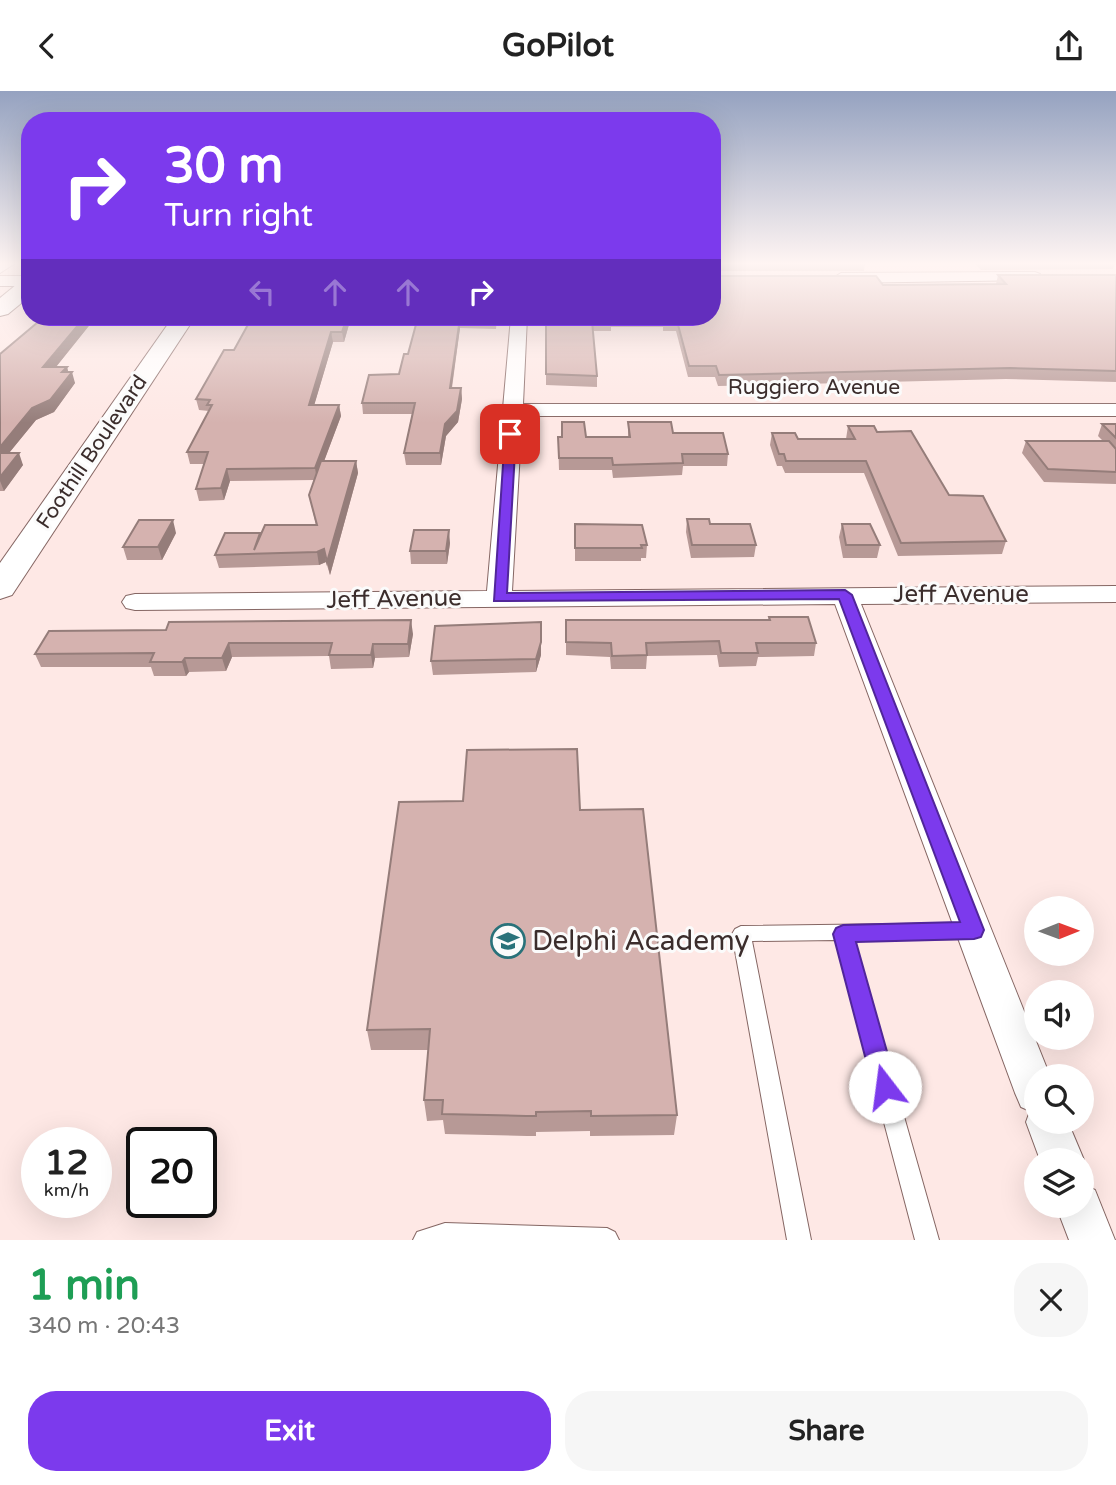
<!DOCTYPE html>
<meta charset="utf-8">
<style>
body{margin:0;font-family:"Varela Round",sans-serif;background:#f6f6f6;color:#222;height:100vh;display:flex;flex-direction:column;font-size:26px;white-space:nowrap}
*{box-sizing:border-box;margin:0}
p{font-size:23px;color:#767676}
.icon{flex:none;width:38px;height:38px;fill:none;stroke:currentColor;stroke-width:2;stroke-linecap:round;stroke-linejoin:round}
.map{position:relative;height:1149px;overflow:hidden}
.side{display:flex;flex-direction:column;background:#fff;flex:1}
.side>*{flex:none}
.top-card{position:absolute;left:21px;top:21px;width:700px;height:214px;border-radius:28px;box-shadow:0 7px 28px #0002;background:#7c3aed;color:#fff;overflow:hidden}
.needle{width:46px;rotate:89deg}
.controls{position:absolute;left:1024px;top:805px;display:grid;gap:14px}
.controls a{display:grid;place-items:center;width:70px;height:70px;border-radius:50%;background:#fff;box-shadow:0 7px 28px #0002;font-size:35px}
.speed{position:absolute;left:21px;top:1036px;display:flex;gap:14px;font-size:35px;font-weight:700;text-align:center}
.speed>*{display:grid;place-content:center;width:91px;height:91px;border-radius:50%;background:#fff;box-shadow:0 7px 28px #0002;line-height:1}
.speed small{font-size:18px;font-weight:400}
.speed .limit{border:4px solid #111;border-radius:10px;background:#fff;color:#111}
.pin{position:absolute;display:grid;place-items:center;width:60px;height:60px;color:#fff;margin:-30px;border-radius:14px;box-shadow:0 4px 10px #0006}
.me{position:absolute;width:77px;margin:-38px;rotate:345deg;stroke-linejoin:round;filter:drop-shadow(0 0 5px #0008)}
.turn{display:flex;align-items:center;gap:24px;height:147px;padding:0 28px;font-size:32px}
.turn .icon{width:91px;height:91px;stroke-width:2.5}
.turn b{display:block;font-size:49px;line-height:60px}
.lanes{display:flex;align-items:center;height:66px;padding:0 28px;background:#0003;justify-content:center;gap:35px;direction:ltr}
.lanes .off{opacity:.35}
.round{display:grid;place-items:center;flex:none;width:74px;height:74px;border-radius:28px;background:#f6f6f6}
.head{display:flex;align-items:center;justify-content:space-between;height:119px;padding:0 28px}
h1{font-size:42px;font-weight:700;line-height:52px;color:#1e9e55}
.action{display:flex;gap:14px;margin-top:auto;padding:14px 28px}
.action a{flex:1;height:80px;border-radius:28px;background:#7c3aed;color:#fff;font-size:28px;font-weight:700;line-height:80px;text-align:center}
.action a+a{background:#f6f6f6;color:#222}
header{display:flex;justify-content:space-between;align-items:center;height:91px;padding:0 28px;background:#fff;font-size:32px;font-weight:700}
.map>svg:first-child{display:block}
</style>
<header><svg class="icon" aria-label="back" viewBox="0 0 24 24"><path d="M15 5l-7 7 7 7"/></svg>GoPilot<svg class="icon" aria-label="share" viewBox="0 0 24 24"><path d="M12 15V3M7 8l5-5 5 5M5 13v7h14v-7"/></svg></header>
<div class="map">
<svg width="1116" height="1149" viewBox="0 0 1116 1149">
<rect width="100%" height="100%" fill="#fee8e5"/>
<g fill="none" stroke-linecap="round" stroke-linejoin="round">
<g stroke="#856663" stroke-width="2">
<path id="service" d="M972 832 978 835 981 840 978 845 972 848 854 849 939 1149H915L836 849 752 850 811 1149H787L732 843 735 838 741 835Z
M445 1132 607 1137 615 1141 619 1149H413L417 1141Z"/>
</g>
<g stroke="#856663" stroke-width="2">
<path id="minor" d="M1035 181 1040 183V189L841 192 833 187 841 182Z
M0 185H30V195H0Z
M511 226H527L523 313H1116V325H522L512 500 1116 495V511L861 513 1050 985H1036V1031H1068L1084 1069 1082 1075V1069H1040L1026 1031 1030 1020 1021 1016 1015 1002 835 513 135 519 126 517 122 511 126 505 135 503 487 500Z
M1082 1093 1095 1099 1115 1149H1069L1056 1115H1082Z"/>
</g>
<g stroke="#856663" stroke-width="2">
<path id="primary" d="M173 226H195L12 504 0 508V472Z"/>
</g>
<g stroke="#856663" stroke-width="2">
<path id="motorway" d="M0 171H17L0 182Z
M30 188V205L8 223 0 225V207L22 189Z"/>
</g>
<use href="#service" fill="#fff" fill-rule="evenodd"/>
<use href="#minor" fill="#fff" fill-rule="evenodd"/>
<use href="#primary" fill="#fff" fill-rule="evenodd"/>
<use href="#motorway" fill="#fff" fill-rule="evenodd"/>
</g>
<path fill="#b79996" d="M712 171H865L864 180H712Z
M973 171H1115L1113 178 981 179Z
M998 184H1116V291L1006 288 718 295 715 286H688L676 240H663V236H611V240H593L597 285V296L546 294V226L713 186 883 194 996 193Z
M96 226 56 276H67L68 281 75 292 54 321 36 329 9 362 23 374 4 400H0V263Z
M396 226H497L496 238 460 237 452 297H461L462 308 458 331 446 345 441 374H406L404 362 412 323H363L362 312 399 283 408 263 417 230H396Z
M350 230 344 251H333L314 314H339L341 325 324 370H356L358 382 330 484 326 471 319 474 219 477 215 464 260 442 316 434 309 404 314 389 230 390 224 409 199 410 196 398 204 373H190L187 361 209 320 199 319 196 308 234 259Z
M628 331 673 342 728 363 727 375H683L682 384 613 387 612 379H559L558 346H628Z
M1102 333H1116V393L1044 391 1022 362 1026 350H1103L1098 345Z
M848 335 877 341 949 404 1006 450 1002 463 898 465 864 382H785L782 375H777L770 354 772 342 798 348H846Z
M687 428 710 433 756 454 754 466 691 467 686 441Z
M575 433 647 454 646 467H641V470H575Z
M842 433 880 454 877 467H843L839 446Z
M176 442 162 469H127L123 456Z
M450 452 447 473H411L410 460Z
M769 526 816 552 814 565 758 566 756 575 719 576 717 564 647 565 646 578H611L610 566 566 564V529H768Z
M541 531V564L536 581 433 584 431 570Z
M413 543 409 566 375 567 373 577 331 578 329 565 232 566 226 580 189 581 186 585H154L151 576H41L35 563Z
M580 719 677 1024 674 1044 590 1045V1040L536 1041V1045H527L445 1043 443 1029 427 1030 424 1009 429 959H371L367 939Z"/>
<path fill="#957d7a" d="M85 226H96L47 287 43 276Z
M347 226H349L350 230 344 251 342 241Z
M460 227V237L450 308V297Z
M331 241 333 251 311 325 309 314Z
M67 276 69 284 72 281 75 292 54 321 36 329 0 373V356Z
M461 297 462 308 458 331 446 345 441 374 440 362 445 333Z
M339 314 341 325 317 389 315 377Z
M19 362 23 374 4 400 0 390V386Z
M356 370 358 382 330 484 327 471Z
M227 378 230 390 224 409 221 397Z
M173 429 176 442 162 469 158 456Z
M449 439 450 452 447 473 446 460Z
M324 458 326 471 319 474 317 461Z
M411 529 413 543 409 566 408 553Z
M541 551V564L536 581V568Z
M229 552 232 566 226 580 222 567Z
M373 553 375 567 373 577 371 564Z
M185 567 189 581 186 585 182 571Z"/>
<path fill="#d5b2af" stroke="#957d7a" stroke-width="2" d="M998 184H1116V280L1010 277 719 284 716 275H689L677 230H664L663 226H611L612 230H592L597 285 546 283V226H712V185H876L883 194 1006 193Z
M44 226H85L43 276H67L62 281H72L50 309 32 317 0 356V263Z
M279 226H347L342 241H331L309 314H339L315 377 227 378 221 397 196 398 208 361H187L212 314H207L210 309 196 308 224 259H234L250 230 277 229Z
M418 226H496L495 228 460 227 450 297H461L457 320 445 333 440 362H404L415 312H362L369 284 399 283 404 263H408Z
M562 331H584L586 346H630L628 331H671L673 342H723L728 363H682L683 372 613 374 612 367H559L558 346H562Z
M1102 333H1116V347Z
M848 335H874L877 341 911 340 949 404 983 405 1006 450 901 452 866 370H786L784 363H779L772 342H795L798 348H855Z
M1026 350H1109L1116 358V381L1048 378Z
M0 362H19L0 386Z
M321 370H356L327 471 324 458 317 461 215 464 225 442H260L254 459 265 434H317L309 404Z
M687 428H709L710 433H750L756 454H692Z
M139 429H173L158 456H123Z
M575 433 642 434 647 454H641L642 457H575Z
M842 433H870L880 454H846Z
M414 439H449L446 460H410Z
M769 526H808L816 552H756L758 562H721L719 550 646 552 647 564 612 565 611 552 566 551V529H770Z
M411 529 408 553H373L371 564H329L332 552H229L222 567H185L182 571H150L154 562 35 563 49 540 166 539 169 531Z
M541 531V551L536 568 431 570 435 535Z
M577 658 580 719 643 718 677 1024 591 1025V1020L536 1021V1025H526L442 1023 443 1009H424L430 938 367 939 399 711 463 710 467 659Z"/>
<linearGradient id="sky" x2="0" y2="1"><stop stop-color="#95a2c0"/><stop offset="0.52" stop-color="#fff5f3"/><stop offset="1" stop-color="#fff5f3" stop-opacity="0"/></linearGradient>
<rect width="1116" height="332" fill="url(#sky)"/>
<path fill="#7c3aed" stroke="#51269a" stroke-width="2" d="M510 339 516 343 507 502 845 499 852 504 984 839 981 846 974 848 856 851 897 996 894 1004 885 1007 877 1004 873 996 833 843 836 837 843 834 960 831 839 508 494 510 505 343Z"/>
<defs>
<g id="school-ring" transform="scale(1.75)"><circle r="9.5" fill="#fbfbfb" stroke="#29727a" stroke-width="1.5"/><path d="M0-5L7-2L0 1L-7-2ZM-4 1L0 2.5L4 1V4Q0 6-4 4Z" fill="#29727a"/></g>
</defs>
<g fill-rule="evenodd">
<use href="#school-ring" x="508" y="850"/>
</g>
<g text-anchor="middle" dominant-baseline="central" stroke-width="6" stroke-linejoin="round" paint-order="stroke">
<g font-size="21" fill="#3b2d2c" stroke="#fbfbfb">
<text x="814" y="296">Ruggiero Avenue</text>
<text transform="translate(92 361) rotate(-56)">Foothill Boulevard</text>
</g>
<g font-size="24" fill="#3b2d2c" stroke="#fbfbfb">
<text x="961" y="503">Jeff Avenue</text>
<text transform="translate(394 508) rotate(-1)">Jeff Avenue</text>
</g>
<g font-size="28" fill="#3b2d2c" stroke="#fbfbfb" text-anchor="start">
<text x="532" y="850">Delphi Academy</text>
</g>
</g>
</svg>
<div class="controls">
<a><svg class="needle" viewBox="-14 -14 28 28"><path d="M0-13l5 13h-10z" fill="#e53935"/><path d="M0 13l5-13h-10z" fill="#767676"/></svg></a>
<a><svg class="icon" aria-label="sound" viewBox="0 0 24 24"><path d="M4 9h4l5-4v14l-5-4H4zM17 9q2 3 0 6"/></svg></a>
<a><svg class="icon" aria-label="search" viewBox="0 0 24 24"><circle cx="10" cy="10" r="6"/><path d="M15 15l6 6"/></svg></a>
<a><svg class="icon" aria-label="layers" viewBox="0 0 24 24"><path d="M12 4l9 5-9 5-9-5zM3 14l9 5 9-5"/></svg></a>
</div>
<div class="speed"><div>12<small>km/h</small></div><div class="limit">20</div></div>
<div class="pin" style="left:510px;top:343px;background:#d93025"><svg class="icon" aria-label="arrive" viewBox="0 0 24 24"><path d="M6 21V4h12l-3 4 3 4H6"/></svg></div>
<svg class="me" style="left:885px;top:996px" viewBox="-20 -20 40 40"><circle r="19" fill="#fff"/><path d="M0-13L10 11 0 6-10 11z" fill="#7c3aed"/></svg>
<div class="top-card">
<div class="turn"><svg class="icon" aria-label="right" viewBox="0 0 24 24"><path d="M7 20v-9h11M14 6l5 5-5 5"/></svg><div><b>30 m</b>Turn right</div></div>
<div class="lanes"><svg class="icon off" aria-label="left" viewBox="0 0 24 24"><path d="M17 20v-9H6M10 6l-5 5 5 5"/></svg><svg class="icon off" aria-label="ahead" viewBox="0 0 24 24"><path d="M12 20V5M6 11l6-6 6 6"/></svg><svg class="icon off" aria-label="ahead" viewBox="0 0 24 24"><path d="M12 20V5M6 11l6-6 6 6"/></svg><svg class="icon" aria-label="right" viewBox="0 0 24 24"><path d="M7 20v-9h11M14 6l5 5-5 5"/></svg></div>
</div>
</div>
<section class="side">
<div class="head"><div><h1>1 min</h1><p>340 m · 20:43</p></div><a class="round"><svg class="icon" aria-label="close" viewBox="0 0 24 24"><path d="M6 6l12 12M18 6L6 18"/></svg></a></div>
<div class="action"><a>Exit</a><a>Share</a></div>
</section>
